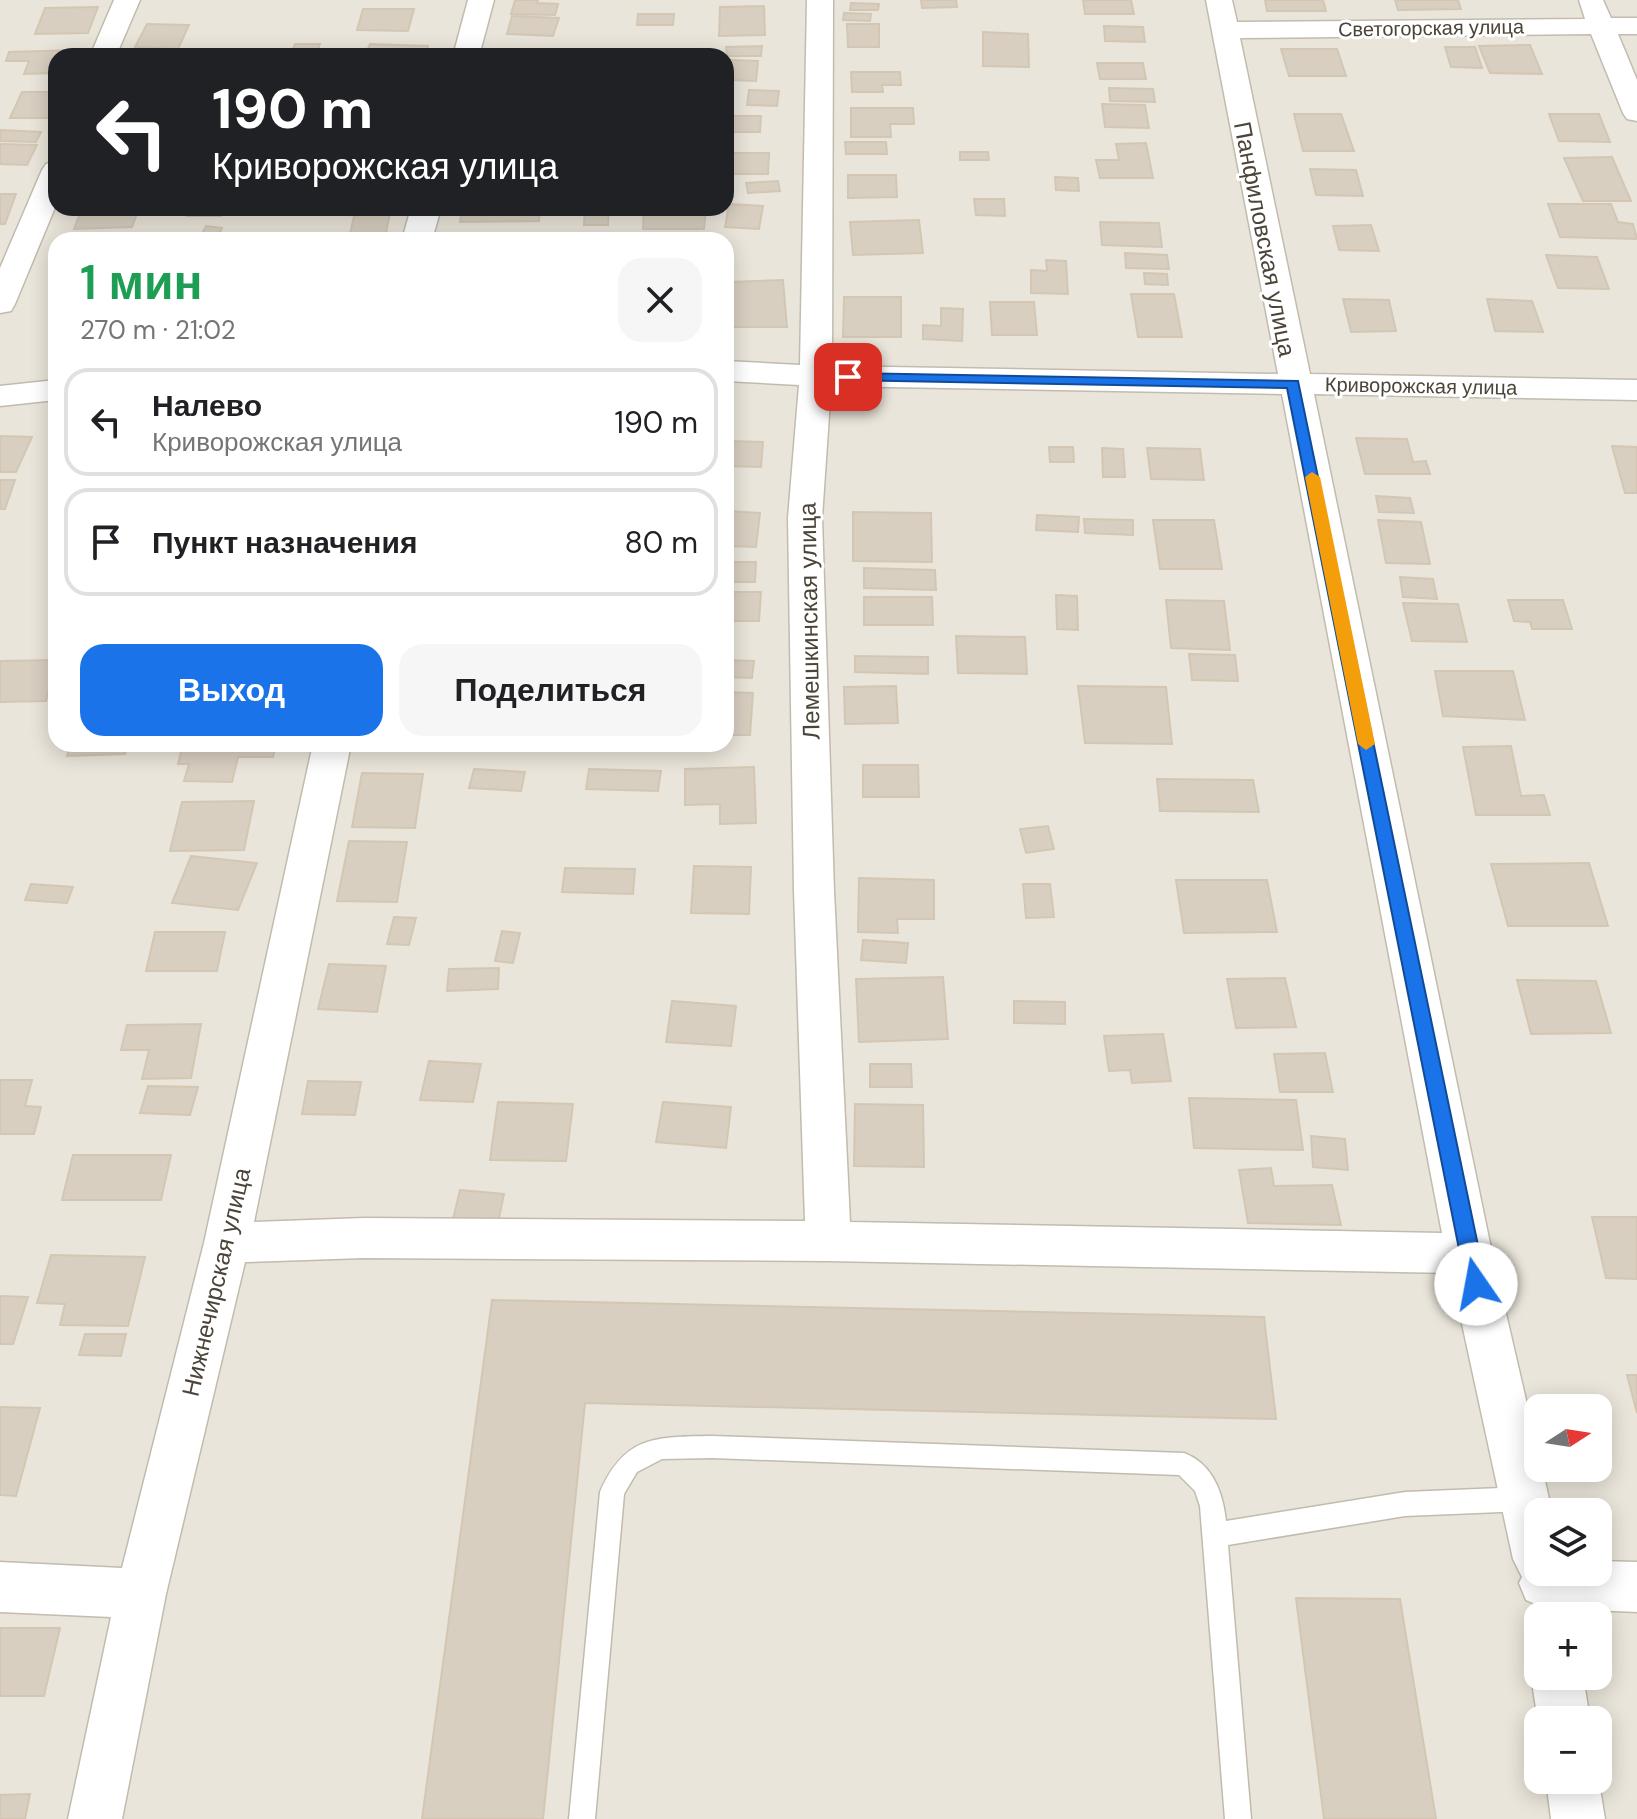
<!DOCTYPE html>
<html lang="ru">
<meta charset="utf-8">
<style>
body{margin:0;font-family:"DM Sans",sans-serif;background:#f6f6f6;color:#202124;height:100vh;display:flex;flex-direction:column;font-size:30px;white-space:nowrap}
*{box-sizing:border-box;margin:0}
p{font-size:26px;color:#757577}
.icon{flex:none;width:44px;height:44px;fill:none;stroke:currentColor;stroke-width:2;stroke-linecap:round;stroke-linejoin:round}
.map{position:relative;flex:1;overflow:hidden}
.side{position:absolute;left:48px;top:232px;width:686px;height:520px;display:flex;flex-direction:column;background:#fff;border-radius:24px;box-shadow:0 4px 20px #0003}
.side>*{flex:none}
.banner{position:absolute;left:48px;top:48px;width:686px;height:168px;border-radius:24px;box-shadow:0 4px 20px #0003;background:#202124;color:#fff;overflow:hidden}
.needle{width:52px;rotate:78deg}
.controls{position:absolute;left:1524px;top:1394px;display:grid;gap:16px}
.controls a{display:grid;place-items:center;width:88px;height:88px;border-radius:16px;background:#fff;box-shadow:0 4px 20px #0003;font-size:40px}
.pin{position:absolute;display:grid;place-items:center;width:68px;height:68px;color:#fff;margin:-34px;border-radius:16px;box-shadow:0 4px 12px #0006}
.me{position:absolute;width:88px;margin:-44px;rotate:348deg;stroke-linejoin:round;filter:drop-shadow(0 0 6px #0008)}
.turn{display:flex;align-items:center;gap:28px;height:168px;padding:0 32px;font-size:36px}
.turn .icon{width:104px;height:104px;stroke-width:2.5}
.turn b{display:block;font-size:56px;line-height:68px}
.round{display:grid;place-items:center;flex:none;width:84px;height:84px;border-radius:24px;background:#f6f6f6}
.headline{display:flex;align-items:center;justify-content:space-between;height:136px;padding:0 32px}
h1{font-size:48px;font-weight:600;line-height:60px;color:#1e9e55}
.primary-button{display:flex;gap:16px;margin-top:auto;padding:16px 32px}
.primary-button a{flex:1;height:92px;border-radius:24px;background:#1a73e8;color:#fff;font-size:32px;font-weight:600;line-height:92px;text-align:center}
.primary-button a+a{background:#f6f6f6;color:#202124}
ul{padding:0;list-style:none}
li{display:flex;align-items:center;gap:24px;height:108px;margin:0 16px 12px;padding:0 16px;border:4px solid #e0e0e0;border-radius:24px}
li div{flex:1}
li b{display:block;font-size:30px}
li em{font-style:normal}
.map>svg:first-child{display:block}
</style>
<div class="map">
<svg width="1637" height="1819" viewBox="0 0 1637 1819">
<rect width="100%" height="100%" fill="#f6f3ec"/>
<path fill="#eae5da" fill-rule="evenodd" d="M0 0H1637V1819H0ZM56 56H726V208H56ZM56 240H726V744H56ZM1538 1408H1598V1468H1538ZM1538 1512H1598V1572H1538ZM1538 1616H1598V1676H1538ZM1538 1720H1598V1780H1538Z"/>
<path fill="#d8cfc1" stroke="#d3c7b4" stroke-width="2" d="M515 0H538L537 3 558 4 555 15 511 14Z
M921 0H956L957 7 922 8Z
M1083 0H1131L1134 14H1085Z
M1265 0H1323L1326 11H1267Z
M1395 0H1458L1461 9 1398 10Z
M851 3 879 4 878 10H850Z
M764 6 765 35 719 36 720 7Z
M98 7 88 33 35 34 45 8Z
M363 9H414L408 31 357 30Z
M844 13 871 14 870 21 843 20Z
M638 14H674L673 25H637Z
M512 16 559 18 553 36 507 34Z
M147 24 189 25 178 49 135 47Z
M847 24H879V47H848Z
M1104 26 1143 27 1145 42 1105 41Z
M983 32 1028 34 1029 67 983 66Z
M295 44H320L316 56H290Z
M370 44 428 46 425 56H365Z
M1530 45 1542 74 1490 73 1479 46Z
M762 46 761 56H727L726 47Z
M1445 47H1475L1482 68 1451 67Z
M1281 49H1337L1346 76H1289Z
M76 50 74 56H56V73L24 74 29 61H6L9 52Z
M223 51H277L276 56H221Z
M731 60 758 61 756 81 729 80Z
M1097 63H1143L1146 79H1100Z
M851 72H900L901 85H882L883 92H852Z
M1109 88 1153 89 1155 102 1110 101Z
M749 90 779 91 777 106 747 105Z
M22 92H56V118H10Z
M1102 104 1145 105 1149 128 1105 127Z
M851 108H913L914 124H890L891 137H851Z
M1294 114H1341L1354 151H1303Z
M1549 114H1599L1610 142 1559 141Z
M726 116H761L760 132H726Z
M0 130 41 132 36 142 0 141Z
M845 142H886L887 154H846Z
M1146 143 1153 178H1100L1096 160H1119L1116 144Z
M0 144 37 145 27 165 0 164Z
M960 152H988L989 160H960Z
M726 153H769L768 174H726Z
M1612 157 1631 201H1583L1564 158Z
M1310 169 1356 170 1363 196 1316 195Z
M848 175H896L897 197 848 198Z
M1055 177 1078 178 1079 191 1056 190Z
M778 181 780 191 748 193 746 183Z
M0 194H16L5 224H0Z
M974 199H1004L1005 216 976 215Z
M729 204 763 206 759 229 725 227Z
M1548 204H1611L1618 222 1633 224 1637 239 1560 237Z
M82 208H139L132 227 74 229Z
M190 208H224L221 216H187Z
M356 208H391L385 238H349Z
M462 208H540L539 221 460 222Z
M585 208H609L608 225H584Z
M644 208H706L704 229H643Z
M919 220 923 253 853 255 850 222Z
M1100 222 1159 223 1162 247 1102 245Z
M1371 225 1379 251 1339 250 1333 226Z
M206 226 222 228 216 240 200 238Z
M1125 253 1167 255 1169 269 1126 268Z
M1546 255 1597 257 1609 289 1558 288Z
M1046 260 1066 261 1068 294 1031 293V270L1047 271Z
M1144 273 1167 274 1168 285 1145 284Z
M783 280 787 327H728L730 282Z
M1131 294H1174L1182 337H1138Z
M844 297H901V337H843Z
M1343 299 1389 300 1396 331 1351 332Z
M1487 299 1532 301 1543 332 1495 331Z
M990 302H1034L1037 335H992Z
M941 308 963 309 962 341 923 339V325L941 326Z
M0 436 32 437 16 472H0Z
M1356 438 1407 439 1413 462 1426 461 1430 474H1365Z
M726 441 763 442 761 467 726 466Z
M1612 446 1637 447V493H1625Z
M1049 447H1073L1074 462H1050Z
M1102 448 1123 449 1125 477H1103Z
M1147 448 1200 449 1204 480 1151 479Z
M0 480H15L5 509H0Z
M1376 496 1410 498 1414 513 1379 512Z
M726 511 760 513 756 547 726 546Z
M853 512 931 513 932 562 853 561Z
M1037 515 1079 517 1078 532 1036 530Z
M1084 519 1133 520V535L1085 533Z
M1153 520H1214L1222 569H1160Z
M1378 520 1421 522 1430 564 1386 563Z
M726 562H756L755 582H726Z
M864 568 935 570 936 590 864 588Z
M1400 577 1433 579 1437 599 1403 597Z
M726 592H761L759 621H726Z
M1056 595 1077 596 1078 630 1057 629Z
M864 597H932L933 625H864Z
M1166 600 1224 601 1230 650 1171 648Z
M1508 600H1563L1572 629H1532L1530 622 1514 621Z
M1403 603 1458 604 1467 642 1412 641Z
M956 636 1025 637 1027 674 958 673Z
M1189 654 1235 655 1238 681 1192 680Z
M855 656 928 657V674L855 672Z
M56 660 46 701 0 702V661Z
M726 660 754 661 752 678 726 677Z
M1435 671H1513L1525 720 1443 716Z
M896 686 898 723 845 724 844 687Z
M1078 686 1166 687 1172 744 1085 743Z
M726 692 753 693 750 735H726Z
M70 744H127L125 754 67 756Z
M183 744H276L273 757H238L232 782 184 781 189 764H178Z
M1511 746 1521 796 1544 795 1550 815H1476L1463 747Z
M863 765H918L919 797H863Z
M754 767 756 823 720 824V804L685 805V769Z
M474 769 525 772 521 791 469 788Z
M589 769 661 771 658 791 586 789Z
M362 773 423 774 415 828 352 827Z
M1157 779 1253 780 1259 812 1160 811Z
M254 801 244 850 170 851 182 802Z
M1048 826 1054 849 1026 853 1020 829Z
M349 841 407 842 397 902 337 901Z
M191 856 257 863 238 910 172 903Z
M1589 863 1608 926H1508L1491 864Z
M694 866 751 867 749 914 691 913Z
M565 868 635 869 633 894 562 892Z
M859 878 934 880V919H897L898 933 858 932Z
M1176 880H1267L1277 932 1184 933Z
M31 884 73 887 67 903 25 900Z
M1023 884H1050L1054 917 1026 918Z
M394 917 416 918 409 945 387 944Z
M502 931 520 933 513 963 495 961Z
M155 932H225L217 971H146Z
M863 940 908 943 906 963 861 960Z
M329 964 386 966 377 1012 318 1009Z
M499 968 498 989 447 991 449 969Z
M943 977 948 1039 859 1042 856 979Z
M1285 978 1296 1027 1236 1028 1227 979Z
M1517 980 1596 981 1611 1033 1531 1034Z
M672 1001 736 1006 731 1046 666 1042Z
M1014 1001 1065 1002V1024L1014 1023Z
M201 1024 191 1078 142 1079 149 1050H121L127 1025Z
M1163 1034 1171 1081 1132 1083 1130 1070 1109 1071 1104 1036Z
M1325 1053 1333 1092H1280L1274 1054Z
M429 1061 481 1064 473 1102 420 1100Z
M870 1064H911L912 1087H870Z
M0 1080H32L25 1106 41 1107 34 1134H0Z
M308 1081 361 1082 355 1115 302 1114Z
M148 1086 198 1087 190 1115 140 1113Z
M1189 1098 1296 1100 1303 1150 1194 1148Z
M498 1102 573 1104 566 1161 490 1160Z
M663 1102 731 1107 726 1148 656 1142Z
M855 1104 923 1105 924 1167 854 1166Z
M1311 1136 1345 1139 1348 1170 1313 1167Z
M73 1155H171L161 1200H62Z
M1271 1168 1274 1186 1332 1185 1341 1225 1248 1223 1239 1170Z
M460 1190 504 1194 498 1223 453 1219Z
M1592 1217H1637V1279L1606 1278Z
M51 1255 145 1257 128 1326 60 1325 65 1304 37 1303Z
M0 1296 28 1297 13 1344H0Z
M492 1300 1264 1317 1276 1419 585 1403 543 1819H422Z
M85 1334H126L121 1356 79 1355Z
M1627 1375H1637V1413Z
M0 1407 40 1408 16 1496 0 1495Z
M1296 1598 1400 1599 1436 1819H1324Z
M0 1628H60L44 1696H0Z
M30 1794 25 1819H0V1795Z"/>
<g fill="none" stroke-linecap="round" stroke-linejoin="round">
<g stroke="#c2bbae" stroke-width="3">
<path id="service" d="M712 1436 1184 1453C1213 1464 1223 1493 1226 1521L1405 1492 1525 1487 1534 1491 1537 1499 1534 1507 1525 1511 1405 1516 1228 1545 1251 1819H1225L1200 1506 1195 1491 1179 1475 712 1458 662 1459 637 1472 624 1494 595 1819H569L600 1492C625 1435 656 1437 712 1436Z"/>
</g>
<g stroke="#c2bbae" stroke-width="3">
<path id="minor" d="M114 0H140L116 56H90Z
M468 0H494L479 56H453Z
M807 0H833L832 366 1278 374 1206 0H1232L1237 22 1585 19 1579 0H1603L1611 18H1637V34H1618L1637 80V121L1627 119 1623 113 1591 34 1240 38 1310 374 1637 380V400L1314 394 1492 1253 1538 1452V1468H1542L1552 1512H1538V1572H1598V1561L1637 1562V1612L1544 1608 1526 1600 1519 1583 1522 1577 1513 1559 1451 1273 828 1261 364 1258 245 1262 166 1594 122 1819H68L111 1617 0 1612V1562L122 1568 204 1243 313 744H351L254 1222 364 1218 805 1221 794 891 788 518 799 385 726 381V361L800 365ZM831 386 1282 394 1442 1233 850 1222 834 891 822 518Z
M56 161V205L15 304 11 311 0 313V268L42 170 46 164Z
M411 208H441L432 240H402Z
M56 380V400L0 406V386Z
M1538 1659V1676H1583L1590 1720 1538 1721 1531 1676Z
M1598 1776 1605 1819H1551L1546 1780H1598Z"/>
</g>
<use href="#service" fill="#fff" fill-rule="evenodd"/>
<use href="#minor" fill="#fff" fill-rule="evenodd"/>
</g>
<path fill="#1a73e8" stroke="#114b97" stroke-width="2" d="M848 373 1298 381 1486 1284 1483 1290 1476 1293 1469 1290 1466 1284 1287 388 842 380V374Z"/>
<path fill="#f59e0b" d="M1312 472 1320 477 1375 744 1366 750 1358 744 1305 477Z"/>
<g text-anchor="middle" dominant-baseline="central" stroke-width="6" stroke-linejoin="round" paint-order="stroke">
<g font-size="20" fill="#4b4439" stroke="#fff">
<text transform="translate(1431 28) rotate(-1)">Светогорская улица</text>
<text transform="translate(1421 386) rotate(1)">Криворожская улица</text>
</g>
<g font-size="24" fill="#4b4439" stroke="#fff">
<text transform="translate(1265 239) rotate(79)">Панфиловская улица</text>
<text transform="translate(809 621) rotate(-91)">Лемешкинская улица</text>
<text transform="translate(216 1282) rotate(-77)">Нижнечирская улица</text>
</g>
</g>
</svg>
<div class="controls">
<a><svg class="needle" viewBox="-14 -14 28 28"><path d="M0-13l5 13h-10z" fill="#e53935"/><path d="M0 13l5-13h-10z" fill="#757577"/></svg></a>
<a><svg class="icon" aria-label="layers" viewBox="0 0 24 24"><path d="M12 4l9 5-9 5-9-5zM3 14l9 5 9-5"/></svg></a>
<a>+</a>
<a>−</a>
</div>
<div class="pin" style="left:848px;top:377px;background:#d93025"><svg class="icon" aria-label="arrive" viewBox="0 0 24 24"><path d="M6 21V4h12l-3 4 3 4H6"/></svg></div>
<svg class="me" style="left:1476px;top:1284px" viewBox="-20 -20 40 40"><circle r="19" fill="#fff"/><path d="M0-13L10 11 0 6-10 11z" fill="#1a73e8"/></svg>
<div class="banner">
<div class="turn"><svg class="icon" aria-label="left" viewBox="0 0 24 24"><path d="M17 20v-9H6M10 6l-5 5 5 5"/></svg><div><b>190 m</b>Криворожская улица</div></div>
</div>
<section class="side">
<div class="headline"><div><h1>1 мин</h1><p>270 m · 21:02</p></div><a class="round"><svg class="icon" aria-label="close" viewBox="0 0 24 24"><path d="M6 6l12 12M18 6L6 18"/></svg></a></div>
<ul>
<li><svg class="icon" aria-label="left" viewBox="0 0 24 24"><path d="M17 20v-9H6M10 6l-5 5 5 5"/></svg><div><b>Налево</b><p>Криворожская улица</p></div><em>190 m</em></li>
<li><svg class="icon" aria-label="arrive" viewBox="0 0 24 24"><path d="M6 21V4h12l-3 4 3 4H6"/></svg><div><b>Пункт назначения</b></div><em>80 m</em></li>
</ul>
<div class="primary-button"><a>Выход</a><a>Поделиться</a></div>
</section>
</div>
